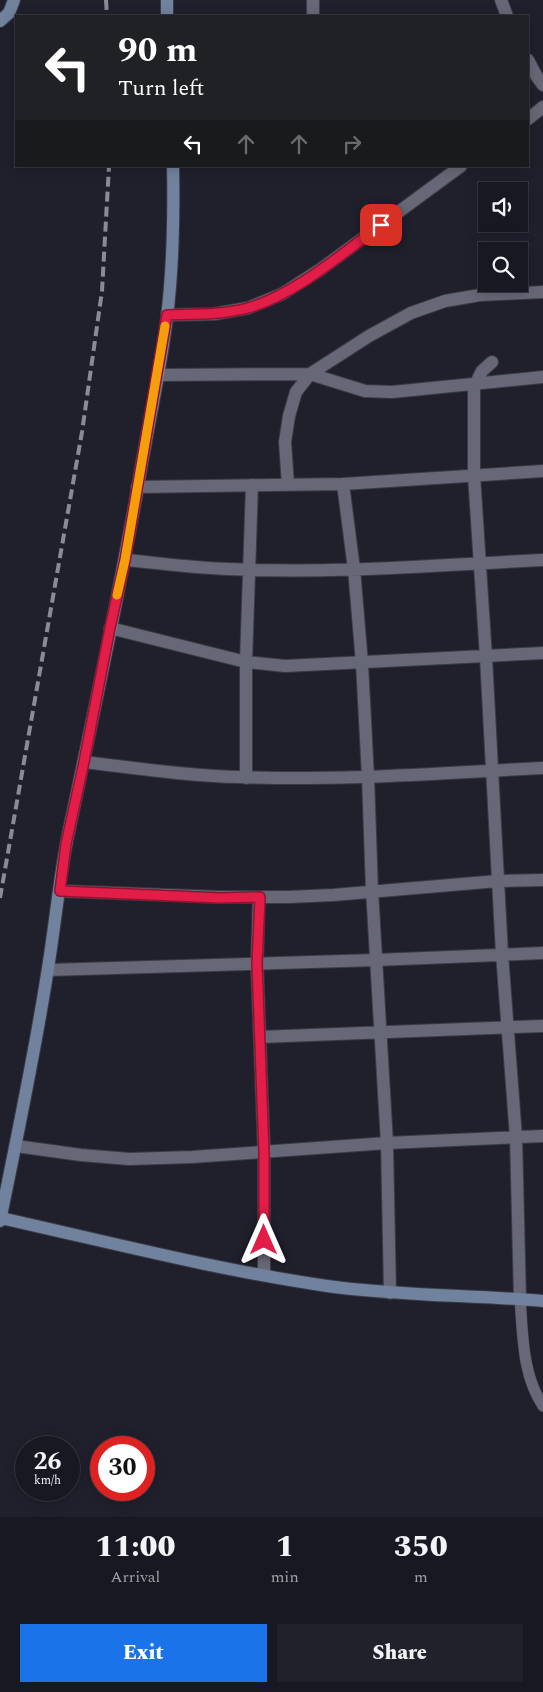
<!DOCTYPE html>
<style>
body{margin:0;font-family:Spectral,serif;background:#20212a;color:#f1f3f6;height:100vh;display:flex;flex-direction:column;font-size:19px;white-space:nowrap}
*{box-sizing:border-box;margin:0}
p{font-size:16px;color:#9ea0a5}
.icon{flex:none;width:28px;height:28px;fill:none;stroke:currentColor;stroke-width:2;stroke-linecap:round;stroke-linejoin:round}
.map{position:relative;height:1517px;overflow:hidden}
.drawer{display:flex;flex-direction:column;background:#171821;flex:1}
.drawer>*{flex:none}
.top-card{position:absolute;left:15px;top:15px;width:514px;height:152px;border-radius:0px;box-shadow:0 2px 12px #0003,0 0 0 1px #36373f;background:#202124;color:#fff;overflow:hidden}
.controls{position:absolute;left:478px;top:182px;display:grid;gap:10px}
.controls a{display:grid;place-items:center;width:50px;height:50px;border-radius:0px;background:#171821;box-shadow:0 2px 12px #0003,0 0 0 1px #36373f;font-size:25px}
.speed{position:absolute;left:15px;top:1436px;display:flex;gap:10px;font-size:25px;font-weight:700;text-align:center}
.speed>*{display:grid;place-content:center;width:65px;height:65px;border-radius:50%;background:#171821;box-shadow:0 2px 12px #0003,0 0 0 1px #36373f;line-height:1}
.speed small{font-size:12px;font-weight:400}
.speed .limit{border:8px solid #d22;background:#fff;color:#111}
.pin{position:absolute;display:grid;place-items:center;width:42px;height:42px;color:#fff;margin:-21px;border-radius:10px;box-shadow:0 2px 8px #0006}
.me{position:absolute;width:55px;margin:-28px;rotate:0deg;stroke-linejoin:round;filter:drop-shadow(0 0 4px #0008)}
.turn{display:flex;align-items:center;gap:18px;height:105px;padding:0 20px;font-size:22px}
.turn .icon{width:65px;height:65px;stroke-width:2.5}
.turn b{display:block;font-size:35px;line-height:42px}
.lanes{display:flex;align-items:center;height:48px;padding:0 20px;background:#0003;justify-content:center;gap:25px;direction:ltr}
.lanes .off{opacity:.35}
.eta{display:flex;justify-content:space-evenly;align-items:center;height:85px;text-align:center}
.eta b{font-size:30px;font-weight:800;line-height:35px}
.primary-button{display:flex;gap:10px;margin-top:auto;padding:10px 20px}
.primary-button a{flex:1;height:58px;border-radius:0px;background:#1a73e8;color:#fff;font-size:20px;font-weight:800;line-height:58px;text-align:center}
.primary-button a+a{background:#20212a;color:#f1f3f6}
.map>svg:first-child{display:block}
</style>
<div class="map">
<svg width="543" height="1517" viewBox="0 0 543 1517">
<rect width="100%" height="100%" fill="#1f202c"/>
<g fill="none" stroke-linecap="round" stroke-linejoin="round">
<g stroke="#3b3b46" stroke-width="12">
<path id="lane" d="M520 1299C523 1335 522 1374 543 1406"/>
</g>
<g stroke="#3b3b46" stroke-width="14">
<path id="street" d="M313 0V16
M501 0 507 16
M528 60 537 77 543 85
M528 119 543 107
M167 315 214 314 248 308 282 294 321 269 461 166
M492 362 482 371 474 387V475L486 657 502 954 516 1137 520 1299
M158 375 310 374 365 391 392 392 543 377
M343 484 354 569 362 663 368 777 372 890 387 1143 390 1293
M288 485 285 442 289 416 296 392 310 374 369 336 411 313 445 301 480 295 543 292
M137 487 343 484 543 471
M125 560C159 563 194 568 228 569 332 574 438 565 543 560
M110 628 246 662 285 666 543 653
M84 762C136 768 188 776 239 777 341 781 442 773 543 768
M246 778V662L252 485
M60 891 220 897H288L333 895 498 881 543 880
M259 897 257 964 264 1152V1275
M48 970 376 960 543 953
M260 1037 543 1026
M16 1146 81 1155 129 1159 192 1157 387 1143 543 1136"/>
</g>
<g stroke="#3b3b46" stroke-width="14">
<path id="secondary" d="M167 0V16
M0 21 9 13 14 0
M1 1218C109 1242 217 1270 327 1286 399 1296 471 1295 543 1301
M0 1221C17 1137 35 1053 48 968 55 925 59 882 67 840 92 722 117 605 138 486 147 430 160 374 167 317 173 267 174 216 173 166"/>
</g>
<use href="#lane" stroke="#666877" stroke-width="11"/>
<use href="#street" stroke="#666877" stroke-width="12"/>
<use href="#secondary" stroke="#70829d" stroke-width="12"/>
<path stroke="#8a8b96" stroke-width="4" stroke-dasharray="10 5" stroke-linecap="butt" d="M106 0 107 16
M0 898 82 432 102 291 109 166"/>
</g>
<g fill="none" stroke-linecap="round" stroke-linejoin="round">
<g stroke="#92132f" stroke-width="12">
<path id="route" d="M264 1240V1152L257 964 260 897 220 898 60 891 66 844 84 762 110 628 125 560 167 315C194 314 221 315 248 308 294 295 342 254 381 225"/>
</g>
<use href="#route" stroke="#e11d48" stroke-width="9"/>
<path stroke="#f59e0b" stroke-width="9" d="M117 595 125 560 165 326"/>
</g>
</svg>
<div class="controls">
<a><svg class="icon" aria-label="sound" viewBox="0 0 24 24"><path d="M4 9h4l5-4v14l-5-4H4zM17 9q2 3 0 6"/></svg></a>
<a><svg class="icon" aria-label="search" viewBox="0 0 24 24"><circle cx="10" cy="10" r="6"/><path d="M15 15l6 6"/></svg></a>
</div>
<div class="speed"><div>26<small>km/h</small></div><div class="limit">30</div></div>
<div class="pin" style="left:381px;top:225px;background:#d93025"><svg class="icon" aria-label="arrive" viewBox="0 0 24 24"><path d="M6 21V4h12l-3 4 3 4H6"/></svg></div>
<svg class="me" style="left:264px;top:1240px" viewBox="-20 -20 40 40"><path d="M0-17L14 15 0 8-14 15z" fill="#e11d48" stroke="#fff" stroke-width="4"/></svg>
<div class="top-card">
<div class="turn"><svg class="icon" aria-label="left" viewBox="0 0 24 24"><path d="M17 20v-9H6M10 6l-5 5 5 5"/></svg><div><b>90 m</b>Turn left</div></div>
<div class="lanes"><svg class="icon" aria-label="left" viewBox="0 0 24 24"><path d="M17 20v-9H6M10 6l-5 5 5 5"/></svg><svg class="icon off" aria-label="ahead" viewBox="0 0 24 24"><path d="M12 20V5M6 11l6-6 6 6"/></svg><svg class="icon off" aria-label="ahead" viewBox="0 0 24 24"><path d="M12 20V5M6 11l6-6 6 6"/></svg><svg class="icon off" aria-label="right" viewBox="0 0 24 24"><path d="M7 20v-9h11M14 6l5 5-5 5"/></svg></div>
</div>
</div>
<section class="drawer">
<div class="eta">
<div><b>11:00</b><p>Arrival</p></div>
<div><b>1</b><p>min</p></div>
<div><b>350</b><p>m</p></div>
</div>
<div class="primary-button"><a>Exit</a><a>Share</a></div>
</section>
